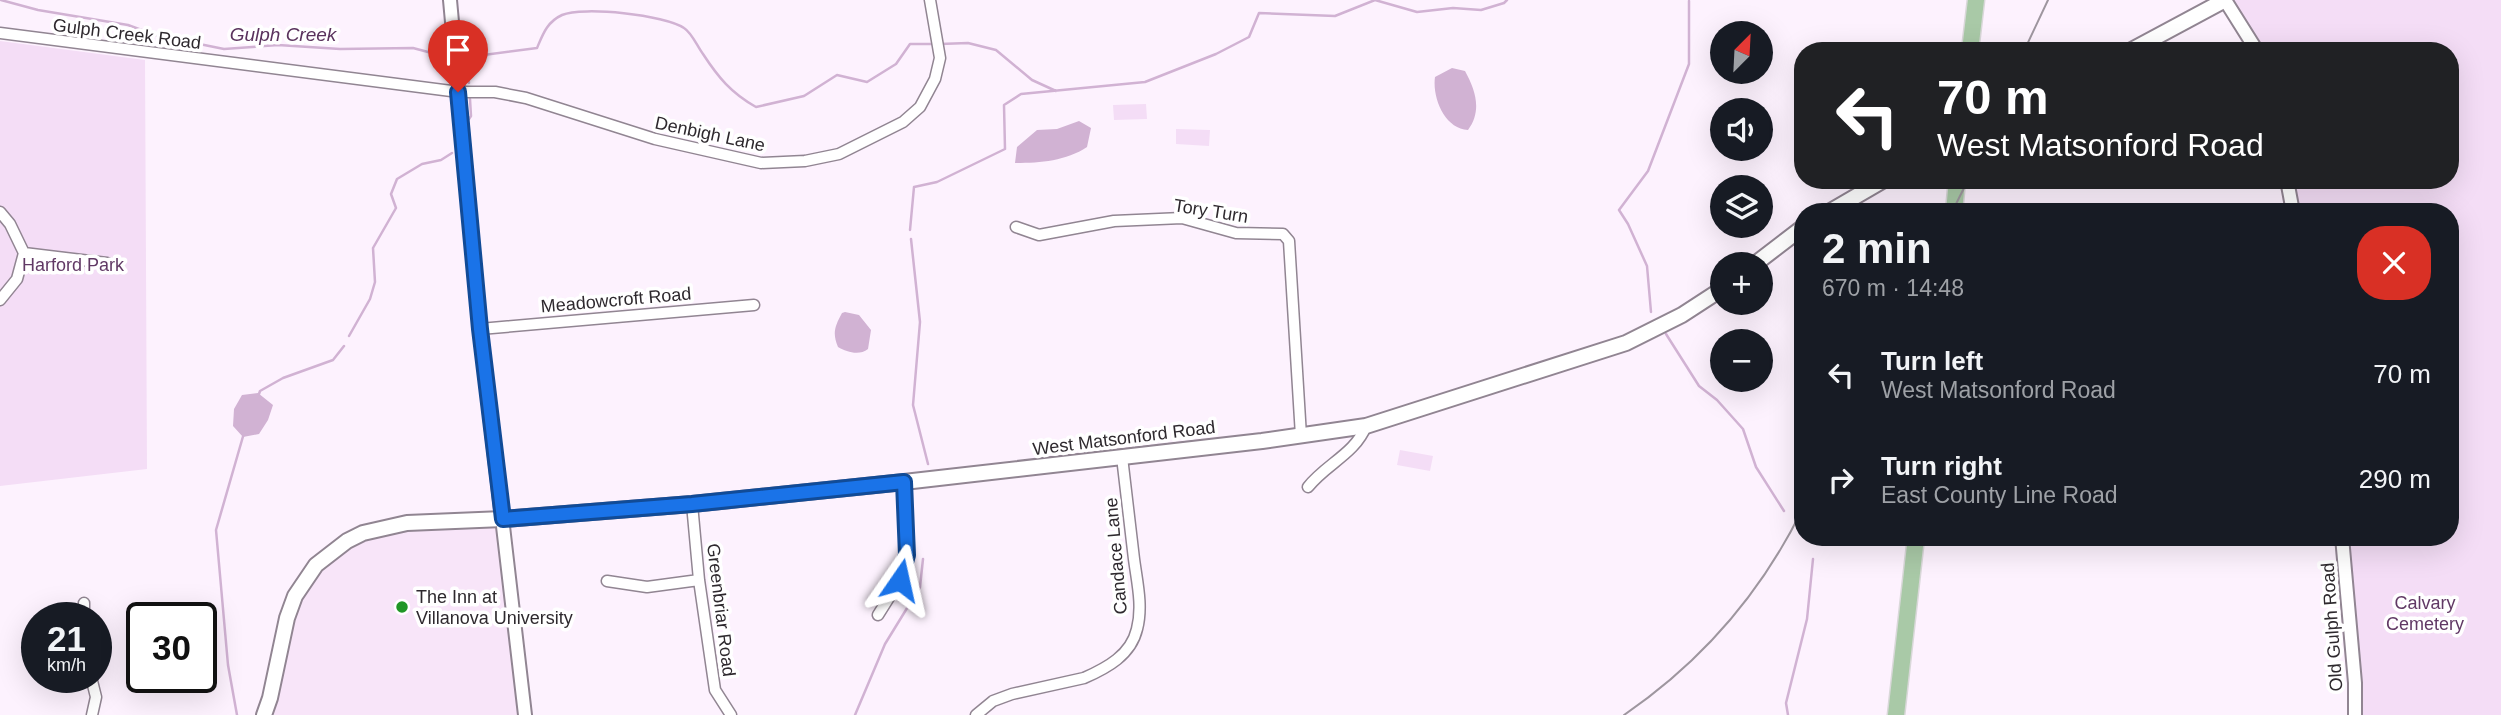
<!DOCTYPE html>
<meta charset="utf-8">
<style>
body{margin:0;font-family:Arial,sans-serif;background:#20242c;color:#f1f3f6;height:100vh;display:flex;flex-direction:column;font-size:26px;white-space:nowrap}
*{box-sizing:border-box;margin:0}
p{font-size:23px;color:#9ea1a6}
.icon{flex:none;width:38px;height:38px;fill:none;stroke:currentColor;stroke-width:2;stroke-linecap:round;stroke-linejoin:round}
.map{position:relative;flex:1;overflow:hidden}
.drawer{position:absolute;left:1794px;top:203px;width:665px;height:343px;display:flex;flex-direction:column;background:#171b24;border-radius:28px;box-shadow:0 7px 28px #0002}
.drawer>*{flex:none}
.banner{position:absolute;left:1794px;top:42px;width:665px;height:147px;border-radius:28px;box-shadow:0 7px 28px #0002;background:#202124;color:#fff;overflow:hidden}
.needle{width:46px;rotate:24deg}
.buttons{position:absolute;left:1710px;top:21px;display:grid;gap:14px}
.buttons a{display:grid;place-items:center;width:63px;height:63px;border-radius:50%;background:#171b24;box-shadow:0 7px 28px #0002;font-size:35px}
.speed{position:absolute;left:21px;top:602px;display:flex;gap:14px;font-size:35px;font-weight:700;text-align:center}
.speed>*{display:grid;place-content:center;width:91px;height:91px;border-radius:50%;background:#171b24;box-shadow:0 7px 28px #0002;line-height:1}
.speed small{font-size:18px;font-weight:400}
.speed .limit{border:4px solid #111;border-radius:10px;background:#fff;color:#111}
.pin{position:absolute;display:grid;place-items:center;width:60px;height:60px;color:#fff;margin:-72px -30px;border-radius:50% 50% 50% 0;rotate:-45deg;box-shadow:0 0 7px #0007}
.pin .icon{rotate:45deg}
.me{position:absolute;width:77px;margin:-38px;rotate:11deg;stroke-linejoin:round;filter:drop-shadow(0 0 5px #0008)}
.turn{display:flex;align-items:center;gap:24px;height:147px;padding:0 28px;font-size:32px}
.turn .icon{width:91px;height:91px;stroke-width:2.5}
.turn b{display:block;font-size:49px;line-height:60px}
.round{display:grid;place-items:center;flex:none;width:74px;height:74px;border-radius:28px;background:#20242c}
.headline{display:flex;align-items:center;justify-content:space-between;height:119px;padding:0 28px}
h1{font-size:42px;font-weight:700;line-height:52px}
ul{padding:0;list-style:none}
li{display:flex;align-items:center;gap:21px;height:105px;padding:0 28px}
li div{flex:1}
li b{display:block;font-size:26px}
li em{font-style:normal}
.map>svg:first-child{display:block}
</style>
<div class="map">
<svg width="2501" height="715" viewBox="0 0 2501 715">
<rect width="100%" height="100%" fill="#fdf2fe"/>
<path fill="#f8e5f9" d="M503 519 525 715H264L304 579 363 533Z"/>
<path fill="#f4ddf6" d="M2225 0H2501V715H2355L2342 537H2450V212H2293L2287 180H2450V51H2257Z
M0 41 145 60 147 469 0 486Z
M1146 104 1147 119 1114 120 1113 105Z
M1176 129 1210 130 1209 146 1176 144Z
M1400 450 1433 456 1430 471 1397 465Z"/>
<path fill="#d1b2d3" d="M1452 68 1465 71C1476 91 1482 111 1468 130 1445 129 1432 98 1435 77Z
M1079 121 1091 128 1087 147C1066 161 1040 163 1015 163L1017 147 1037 130 1057 129Z
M845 312 859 315 871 330 868 349C859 356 847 352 838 347 832 333 835 326 842 313Z
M258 393 273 405 268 420 259 434 243 437 233 426 234 409 242 395Z"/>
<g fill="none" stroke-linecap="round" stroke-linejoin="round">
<path stroke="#d1b2d3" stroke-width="2.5" d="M1 0 38 10 128 25 155 35 224 49 278 45 340 49 413 48 443 56
M940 44 968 43 996 50 1032 80 1056 91
M461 58 537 48C543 34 547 22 562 15 583 6 665 15 684 28 692 33 697 46 703 54 718 77 731 93 756 107L804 96 837 75 867 82 896 64 910 44H933
M466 58 469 83
M469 119 471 116 470 99
M910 230 914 187 937 182 1005 149 1004 105 1021 94 1145 82 1216 54 1249 37 1259 13 1335 16 1375 0 1417 12 1453 8 1481 10 1504 3 1507 0
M911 239 920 322 913 405 928 464
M1651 312 1647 266 1628 224 1619 210 1648 171 1689 64V1
M1666 334 1699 386 1717 400 1743 429 1756 467 1784 511
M349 336 370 299 375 282 373 248 396 208 391 194 397 179 422 164 441 160 452 153
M259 394 260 391 283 378 333 360 344 346
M237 715 228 665 216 530 244 433
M855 715 885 644 920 587 923 559
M1788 715 1786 703 1807 619 1813 559"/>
<g stroke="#918592" stroke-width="13">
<path id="minor" d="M0 33 459 92H495L526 98 655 139 761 163 805 161 839 154 903 122 920 107 935 79 940 58 930 0
M0 212 10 224 24 253
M1016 227 1039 235 1114 221 1182 218 1236 233 1283 234 1289 241 1301 436
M0 300 17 279 24 253 107 263
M480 329 754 305
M1308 487C1326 464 1355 454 1366 426
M692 504 699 580 715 690 731 715
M607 581 647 587 699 580
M878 615 900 580 905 565 904 482
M84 618V603
M91 677 96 697 92 715
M976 715 993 701 1012 694 1084 678C1107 668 1131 655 1137 629 1143 606 1137 582 1134 559 1130 525 1126 491 1122 457"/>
</g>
<g stroke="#918592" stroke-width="16">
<path id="tertiary" d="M450 0 480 329 525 715
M2225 0 2257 51
M2287 180 2293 212
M2342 537 2355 683V715"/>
</g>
<g stroke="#918592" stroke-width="18">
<path id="secondary" d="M2130 51 2225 0
M1829 212 1884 180
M1755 264 1802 228
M264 715 270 698 287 618 295 596 316 565 347 541 363 533 407 523 503 519 692 504 904 482 1262 441 1366 426 1626 343 1682 315 1722 289"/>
</g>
<g stroke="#d9d8d9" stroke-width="19">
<path id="primary" d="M1970 51 1976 0
M1954 212 1957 180
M1896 715 1916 537"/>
</g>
<use href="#minor" stroke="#fff" stroke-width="10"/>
<use href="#tertiary" stroke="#fff" stroke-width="12"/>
<use href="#secondary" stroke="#fff" stroke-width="14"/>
<use href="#primary" stroke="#a9c9a7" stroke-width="16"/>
<path stroke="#9e969f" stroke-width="2" d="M2024 51 2048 0
M1952 212 1968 180
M1624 715C1700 663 1761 593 1802 510"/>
</g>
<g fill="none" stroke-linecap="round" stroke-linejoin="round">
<g stroke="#114b97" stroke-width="18">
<path id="route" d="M458 92 480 329 503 519 692 504 904 482 907 555 900 580"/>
</g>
<use href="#route" stroke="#1a73e8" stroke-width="12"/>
</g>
<circle fill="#209626" stroke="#fff" stroke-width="2.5" cx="402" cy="607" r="7"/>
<g text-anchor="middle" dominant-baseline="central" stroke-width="7" stroke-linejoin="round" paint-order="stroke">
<g font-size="18" fill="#2e292e" stroke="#fff">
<text transform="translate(127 34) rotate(7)">Gulph Creek Road</text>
<text transform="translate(710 134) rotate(12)">Denbigh Lane</text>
<text transform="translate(1211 211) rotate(9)">Tory Turn</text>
<text transform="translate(616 300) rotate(-5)">Meadowcroft Road</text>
<text transform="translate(1124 438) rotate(-7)">West Matsonford Road</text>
<text transform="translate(1116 556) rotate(-95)">Candace Lane</text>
<text transform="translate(721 610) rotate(83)">Greenbriar Road</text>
<text transform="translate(2332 627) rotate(-94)">Old Gulph Road</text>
</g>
<g font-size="18" fill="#613965" stroke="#fff">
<text x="73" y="265">Harford Park</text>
<text x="2425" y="603">Calvary<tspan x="2425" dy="21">Cemetery</tspan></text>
</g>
<g font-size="18" fill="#2e292e" stroke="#fff" text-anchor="start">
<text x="416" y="597">The Inn at<tspan x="416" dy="21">Villanova University</tspan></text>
</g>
<g font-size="19" font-style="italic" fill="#5a325d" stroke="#fff">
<text x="283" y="34">Gulph Creek</text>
</g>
</g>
</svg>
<div class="buttons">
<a><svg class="needle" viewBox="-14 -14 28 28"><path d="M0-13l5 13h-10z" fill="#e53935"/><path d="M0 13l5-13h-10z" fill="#9ea1a6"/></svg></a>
<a><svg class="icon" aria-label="sound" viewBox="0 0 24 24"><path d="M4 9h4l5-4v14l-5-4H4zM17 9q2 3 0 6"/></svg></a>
<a><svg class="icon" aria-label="layers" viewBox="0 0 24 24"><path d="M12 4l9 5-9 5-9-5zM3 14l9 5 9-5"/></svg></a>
<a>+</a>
<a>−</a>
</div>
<div class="speed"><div>21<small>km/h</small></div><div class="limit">30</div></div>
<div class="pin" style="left:458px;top:92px;background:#d93025"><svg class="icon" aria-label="arrive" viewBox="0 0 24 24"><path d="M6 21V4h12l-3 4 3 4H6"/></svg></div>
<svg class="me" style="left:900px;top:580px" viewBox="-20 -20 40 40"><path d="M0-17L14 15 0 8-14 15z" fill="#1a73e8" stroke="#fff" stroke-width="4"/></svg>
<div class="banner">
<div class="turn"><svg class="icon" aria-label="left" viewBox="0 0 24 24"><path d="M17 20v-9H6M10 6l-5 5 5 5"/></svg><div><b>70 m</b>West Matsonford Road</div></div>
</div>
<section class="drawer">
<div class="headline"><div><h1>2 min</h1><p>670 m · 14:48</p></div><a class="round" style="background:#d93025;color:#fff"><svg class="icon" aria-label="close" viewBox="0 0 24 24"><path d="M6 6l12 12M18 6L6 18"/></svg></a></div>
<ul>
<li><svg class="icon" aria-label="left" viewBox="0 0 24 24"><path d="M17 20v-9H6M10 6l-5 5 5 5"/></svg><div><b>Turn left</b><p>West Matsonford Road</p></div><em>70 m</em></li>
<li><svg class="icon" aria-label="right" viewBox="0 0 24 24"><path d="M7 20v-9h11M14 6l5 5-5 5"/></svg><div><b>Turn right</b><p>East County Line Road</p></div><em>290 m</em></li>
</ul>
</section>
</div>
